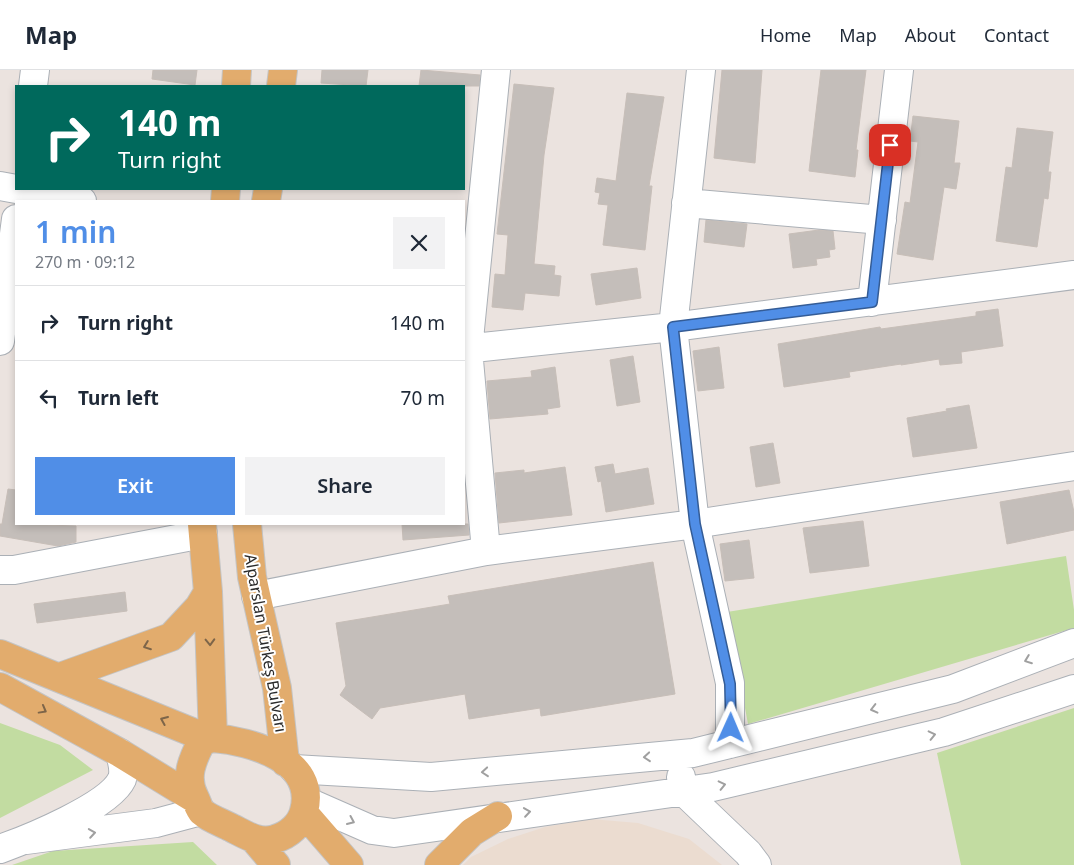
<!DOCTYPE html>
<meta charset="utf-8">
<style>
body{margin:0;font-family:"Noto Sans",sans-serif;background:#f2f2f3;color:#1f2937;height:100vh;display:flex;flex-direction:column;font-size:19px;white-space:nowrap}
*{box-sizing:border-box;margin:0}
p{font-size:16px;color:#747a83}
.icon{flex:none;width:28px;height:28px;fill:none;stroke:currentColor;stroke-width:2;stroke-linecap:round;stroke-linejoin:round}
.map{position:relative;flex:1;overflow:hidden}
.details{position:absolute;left:15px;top:130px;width:450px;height:325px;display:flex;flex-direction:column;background:#fff;border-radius:0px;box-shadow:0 2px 8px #0003}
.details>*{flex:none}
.banner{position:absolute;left:15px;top:15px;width:450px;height:105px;border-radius:0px;box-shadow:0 2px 8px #0003;background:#00695c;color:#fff;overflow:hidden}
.pin{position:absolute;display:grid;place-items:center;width:42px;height:42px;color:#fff;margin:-21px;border-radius:10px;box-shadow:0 2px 8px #0006}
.me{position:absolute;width:55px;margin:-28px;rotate:1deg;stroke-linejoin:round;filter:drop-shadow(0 0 4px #0008)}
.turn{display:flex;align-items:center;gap:18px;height:105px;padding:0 20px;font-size:22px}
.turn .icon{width:65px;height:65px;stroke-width:2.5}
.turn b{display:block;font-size:35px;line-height:42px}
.round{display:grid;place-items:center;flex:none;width:52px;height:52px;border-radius:0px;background:#f2f2f3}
.overview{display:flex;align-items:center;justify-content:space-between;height:85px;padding:0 20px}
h1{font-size:30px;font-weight:600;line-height:38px;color:#508ee7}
.cta{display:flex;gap:10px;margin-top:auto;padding:10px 20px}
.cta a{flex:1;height:58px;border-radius:0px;background:#508ee7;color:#fff;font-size:20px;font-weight:600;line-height:58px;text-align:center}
.cta a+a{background:#f2f2f3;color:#1f2937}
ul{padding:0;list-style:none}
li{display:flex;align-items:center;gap:15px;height:75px;padding:0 20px;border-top:1px solid #e0e1e3}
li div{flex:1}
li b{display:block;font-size:19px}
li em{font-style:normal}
header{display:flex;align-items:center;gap:30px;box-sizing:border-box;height:70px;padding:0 25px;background:#fff;border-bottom:1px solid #e0e1e3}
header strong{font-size:24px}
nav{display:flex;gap:28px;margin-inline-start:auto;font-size:18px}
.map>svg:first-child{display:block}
</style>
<header>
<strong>Map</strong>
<nav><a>Home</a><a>Map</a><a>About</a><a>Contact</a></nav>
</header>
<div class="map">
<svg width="1074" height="795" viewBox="0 0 1074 795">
<rect width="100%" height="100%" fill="#ebe3df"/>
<path fill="#ebdcd0" d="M591 749 638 753 689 769 722 795H463L471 787 508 769 545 757Z"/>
<path fill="#c2dca1" d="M1066 486 1074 540V558L748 654 727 542Z
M1074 638V795H961L937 683Z
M0 653 60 675 93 700 0 748Z
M193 772 217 795H12L53 781Z"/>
<path fill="#c4beba" stroke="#c7beb8" d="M153 0H197L195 15 152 9Z
M322 0H368L366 16 321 13Z
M421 0 480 5 479 16H419Z
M722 0H762L755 93 714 88Z
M821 0H866L856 80H858L855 107 809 101Z
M514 14 554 18 544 85 534 194 555 196 554 205 561 206 559 226 525 223 523 240 492 237 495 204 505 205 508 165 497 164Z
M627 23 664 27 649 116H652L645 180 603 175 608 135 598 134 600 123 595 122 597 108 616 111Z
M913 46 959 51 954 93H960L956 119 944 117 933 190 897 184 905 132 910 133 918 72 910 71Z
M1017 58 1053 62 1048 102H1051L1048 129 1044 128 1037 177 996 171 1006 97 1012 98Z
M706 150 747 154 744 177 704 172Z
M819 160 833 161 835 179 829 180 830 187 816 189 817 195 793 198 789 164Z
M637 198 641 228 596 235 591 204Z
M998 239 1003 276 961 282 962 293 940 295 939 289 901 295V294L849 302 850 307 784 317 778 274 880 257 881 259 976 246V242Z
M719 277 724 318 698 321 693 281Z
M633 286 640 332 617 336 610 290Z
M555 297 560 337 547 339 548 344 490 349 487 311 532 307 531 301Z
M969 335 977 378 913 387 907 348 947 341 946 339Z
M773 373 780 413 756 417 750 377Z
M613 394 615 404 648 398 654 434 606 442 601 411 598 412 595 397Z
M565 397 572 445 499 453 495 403 524 400V403Z
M8 419 16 420V454L76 456V472L58 476 0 466V454H2Z
M1069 420 1074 442V460L1007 474 1000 432Z
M863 451 869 496 810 503 803 458Z
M402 454H468L469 465 403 470Z
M749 470 754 508 725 511 720 474Z
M653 492 675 624 541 646 540 638 469 649 465 624 380 638 372 649 340 625 346 616 336 553 450 534 448 526Z
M125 522 127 541 37 553 34 534Z"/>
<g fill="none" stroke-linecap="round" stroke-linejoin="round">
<g stroke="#abb0b6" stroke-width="30">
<path id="minor" d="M701 0 673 257 695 454 730 613V674
M33 16 35 0
M0 116 82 131
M686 133 882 150
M872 232 899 0
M0 271 16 149
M464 279 673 257 1074 205
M486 481 468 279 496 0
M0 500H14L203 464
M256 526 486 481 695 454 1074 396
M294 699 431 707 693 683 953 619 1074 573
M681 707 683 721 748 783 757 795
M306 731 372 760 394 763 713 717 944 662 1074 619
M26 770 156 753 201 741
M0 779C28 769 110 736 122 709 125 701 122 691 120 683"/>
</g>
<g stroke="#c4c4c4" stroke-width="30">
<path id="major" d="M236 16 237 0
M281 16 283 0
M225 131 226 119
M266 131 268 119
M202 454 208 522 213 668
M247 454 252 507 277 618 285 692
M0 584 209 669
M60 607 171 567 199 537 208 522
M0 617 120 683 195 729
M213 668C251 671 318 690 304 741 301 754 289 765 275 769 259 774 246 765 232 758 223 753 210 749 202 742 199 739 197 732 195 728 184 708 192 690 202 671Z
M304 743 349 795
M254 769 276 795
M439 795 472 762 498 746"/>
</g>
<use href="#minor" stroke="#fff" stroke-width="28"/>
<use href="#major" stroke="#e2ac6d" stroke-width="28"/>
</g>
<defs><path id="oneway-chevron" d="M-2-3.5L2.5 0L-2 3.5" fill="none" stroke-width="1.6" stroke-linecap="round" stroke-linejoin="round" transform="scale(1.25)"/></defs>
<g stroke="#7d6549">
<use href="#oneway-chevron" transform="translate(210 572) rotate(88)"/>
<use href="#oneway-chevron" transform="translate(147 576) rotate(159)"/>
<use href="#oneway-chevron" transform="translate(43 640) rotate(29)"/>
<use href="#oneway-chevron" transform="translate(164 650) rotate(-157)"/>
</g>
<g stroke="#a0a0a0">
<use href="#oneway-chevron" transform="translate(1028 590) rotate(159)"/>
<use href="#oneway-chevron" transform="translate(874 639) rotate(166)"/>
<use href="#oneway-chevron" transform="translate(932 665) rotate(-13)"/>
<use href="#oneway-chevron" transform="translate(647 687) rotate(175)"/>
<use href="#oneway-chevron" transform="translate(485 702) rotate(175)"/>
<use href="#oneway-chevron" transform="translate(722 715) rotate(-13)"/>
<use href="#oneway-chevron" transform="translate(527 742) rotate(-8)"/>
<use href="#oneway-chevron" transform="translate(351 751) rotate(24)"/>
<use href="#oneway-chevron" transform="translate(92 763) rotate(-9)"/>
</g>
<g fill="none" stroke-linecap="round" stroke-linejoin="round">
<g stroke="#345c96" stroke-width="12">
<path id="route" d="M731 658 730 614 695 454 673 257 872 232 890 75"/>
</g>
<use href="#route" stroke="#508ee7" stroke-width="9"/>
</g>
<g text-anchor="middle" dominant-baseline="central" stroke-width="4" stroke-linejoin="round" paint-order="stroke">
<g font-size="16" fill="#2b2b2b" stroke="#fff">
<text transform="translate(266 573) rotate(80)">Alparslan Türkeş Bulvarı</text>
</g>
</g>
</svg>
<div class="pin" style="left:890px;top:75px;background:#d93025"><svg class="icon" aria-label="arrive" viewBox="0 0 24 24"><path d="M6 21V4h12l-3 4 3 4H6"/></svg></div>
<svg class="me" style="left:731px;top:658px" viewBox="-20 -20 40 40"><path d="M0-17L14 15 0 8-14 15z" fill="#508ee7" stroke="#fff" stroke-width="4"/></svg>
<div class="banner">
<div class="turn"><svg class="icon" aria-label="right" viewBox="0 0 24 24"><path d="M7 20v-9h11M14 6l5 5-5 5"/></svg><div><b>140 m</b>Turn right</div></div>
</div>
<section class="details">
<div class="overview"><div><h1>1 min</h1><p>270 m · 09:12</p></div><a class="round"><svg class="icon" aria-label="close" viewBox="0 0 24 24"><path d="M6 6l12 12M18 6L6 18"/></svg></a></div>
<ul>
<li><svg class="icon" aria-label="right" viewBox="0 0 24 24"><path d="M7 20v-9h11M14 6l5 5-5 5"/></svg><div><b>Turn right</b></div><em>140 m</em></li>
<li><svg class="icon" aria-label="left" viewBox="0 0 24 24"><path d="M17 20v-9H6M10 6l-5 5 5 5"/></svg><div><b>Turn left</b></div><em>70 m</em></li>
</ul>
<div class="cta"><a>Exit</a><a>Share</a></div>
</section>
</div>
